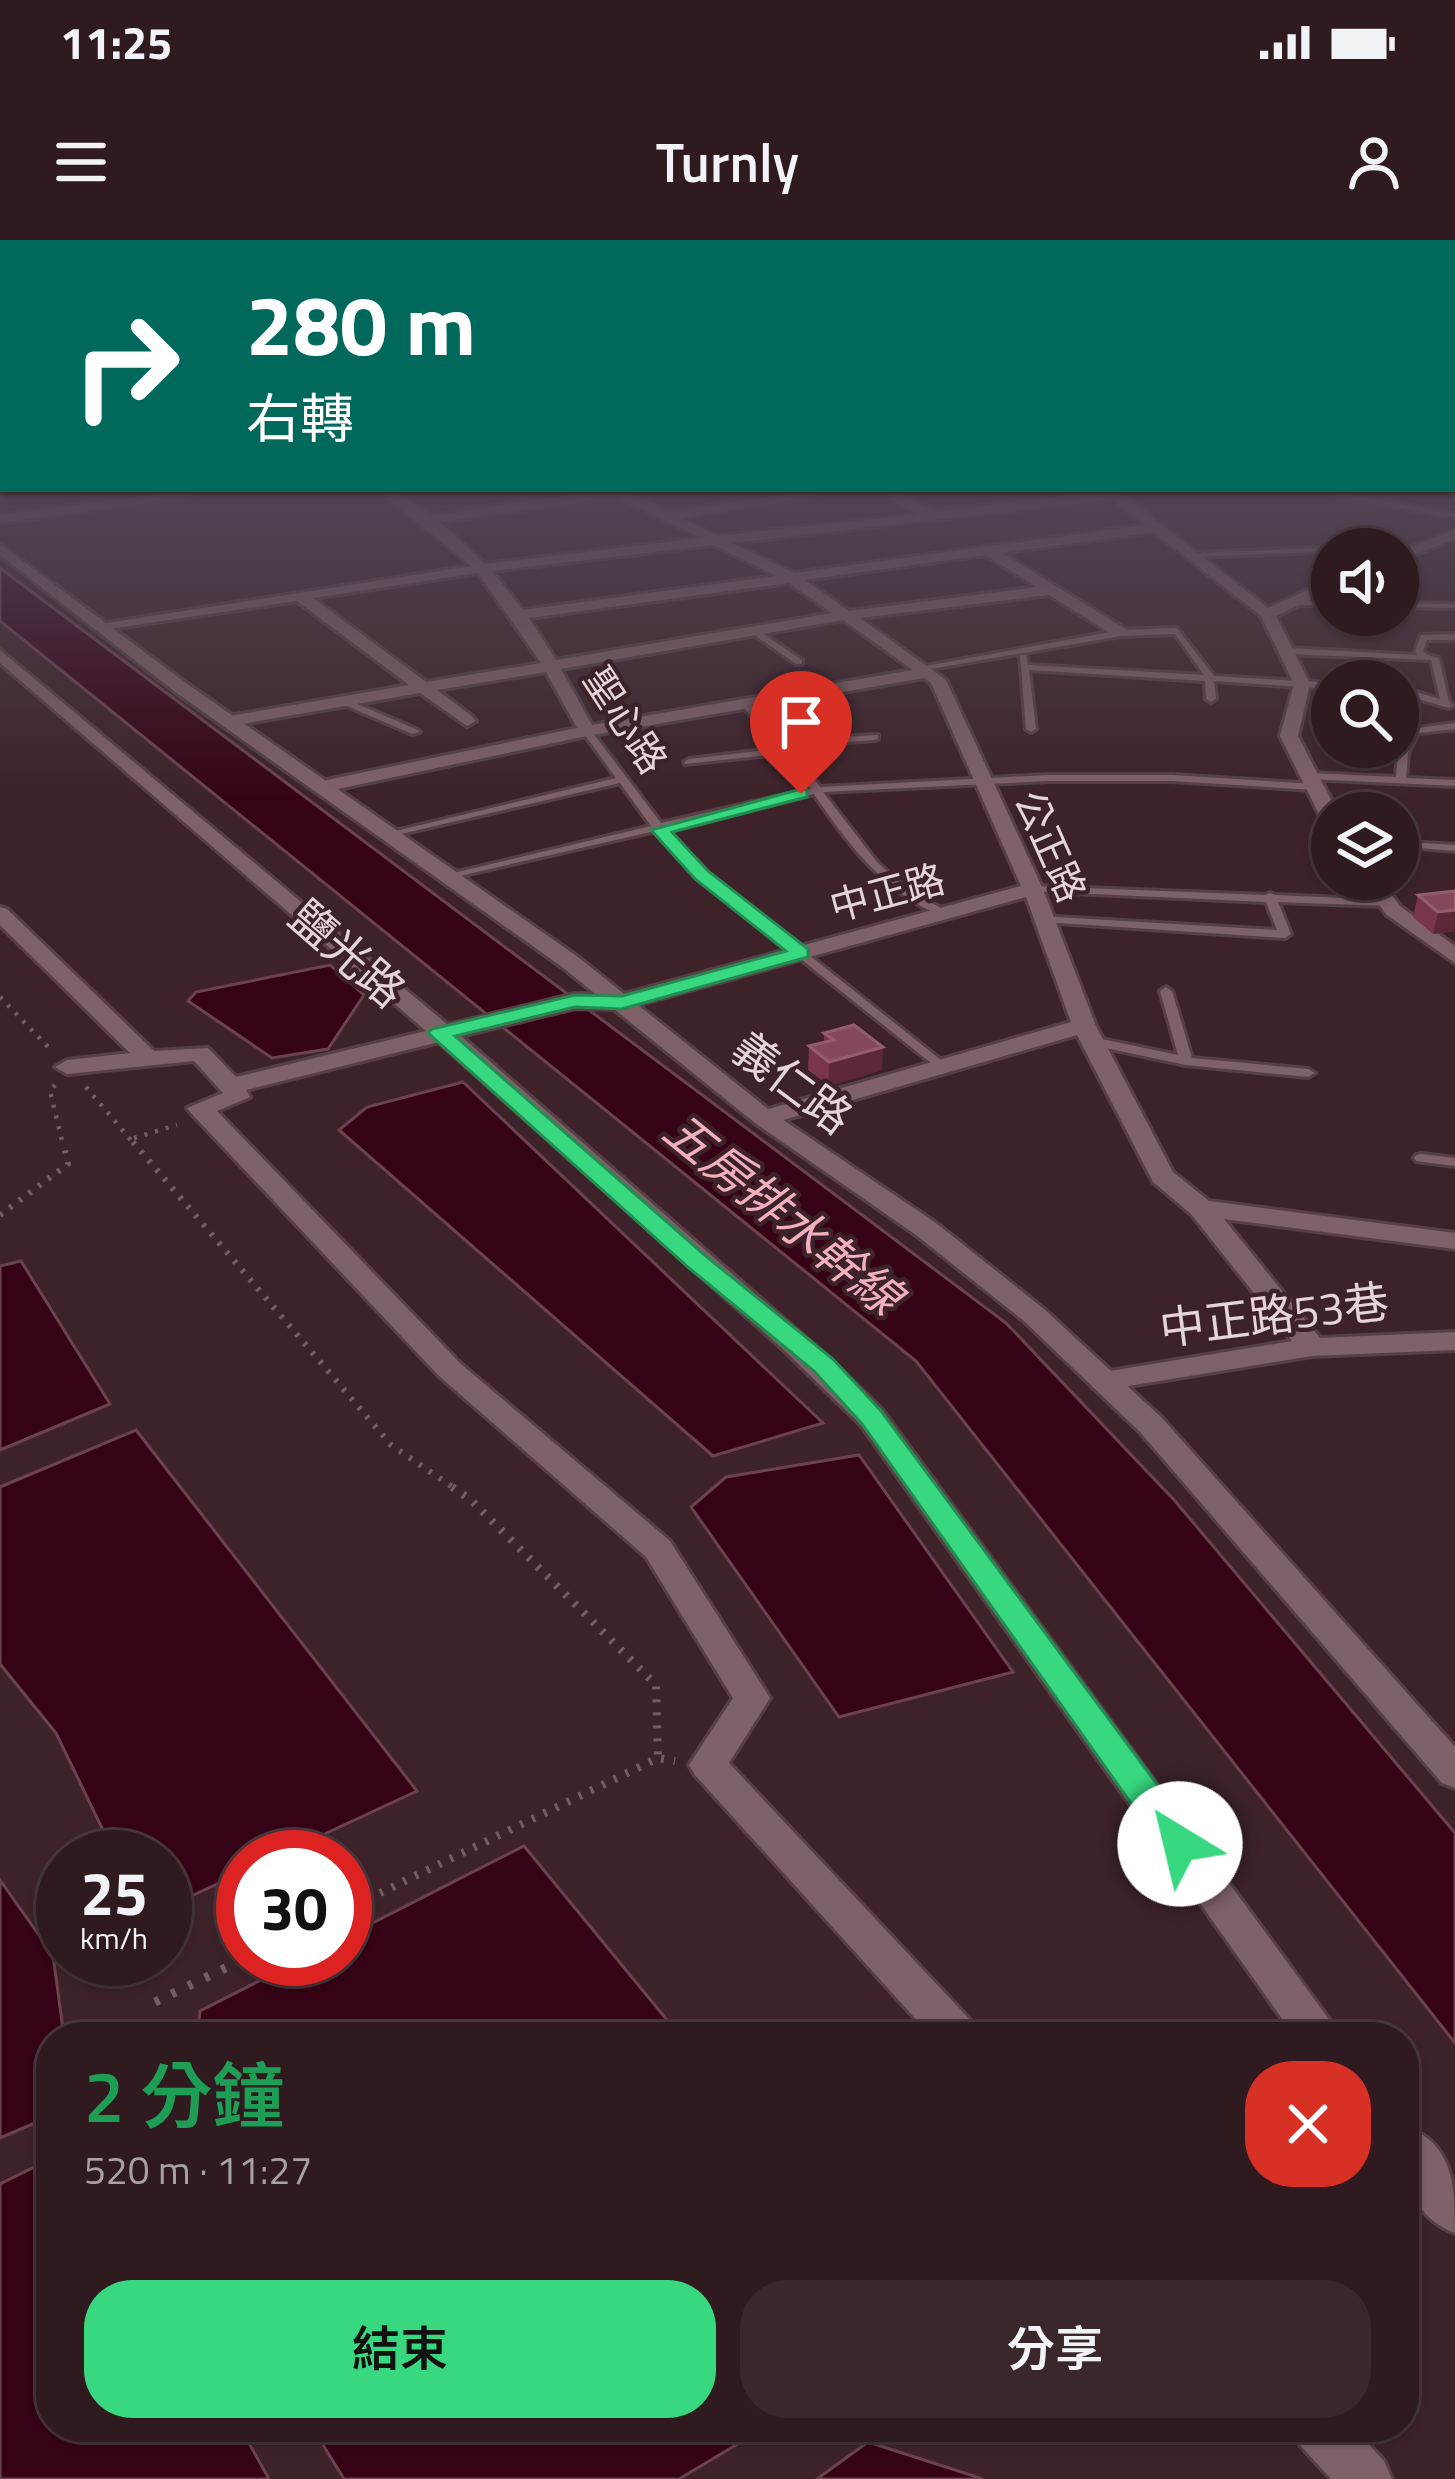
<!DOCTYPE html>
<html lang="zh-TW">
<meta charset="utf-8">
<style>
body{margin:0;font-family:"Titillium Web","Noto Sans TC",sans-serif;background:#3a272c;color:#f1f3f6;height:100vh;display:flex;flex-direction:column;font-size:45px;white-space:nowrap}
*{box-sizing:border-box;margin:0}
p{font-size:39px;color:#a7a1a4}
.icon{flex:none;width:66px;height:66px;fill:none;stroke:currentColor;stroke-width:2;stroke-linecap:round;stroke-linejoin:round}
.map{position:relative;flex:1;overflow:hidden}
.drawer{position:absolute;left:36px;top:1782px;width:1383px;height:420px;display:flex;flex-direction:column;background:#2e1a1f;border-radius:48px;box-shadow:0 3px 9px #0004,0 0 0 3px #49383d}
.drawer>*{flex:none}
.guide{position:absolute;left:0px;top:0px;width:1455px;height:252px;box-shadow:0 3px 9px #0004,0 0 0 3px #49383d;background:#00695c;color:#fff;overflow:hidden}
.fabs{position:absolute;left:1311px;top:288px;display:grid;gap:24px}
.fabs a{display:grid;place-items:center;width:108px;height:108px;border-radius:50%;background:#2e1a1f;box-shadow:0 3px 9px #0004,0 0 0 3px #49383d;font-size:60px}
.speed{position:absolute;left:36px;top:1590px;display:flex;gap:24px;font-size:60px;font-weight:700;text-align:center}
.speed>*{display:grid;place-content:center;width:156px;height:156px;border-radius:50%;background:#2e1a1f;box-shadow:0 3px 9px #0004,0 0 0 3px #49383d;line-height:1}
.speed small{font-size:30px;font-weight:400}
.speed .limit{border:18px solid #d22;background:#fff;color:#111}
.pin{position:absolute;display:grid;place-items:center;width:102px;height:102px;color:#fff;margin:-123px -51px;border-radius:50% 50% 50% 0;rotate:-45deg;box-shadow:0 0 12px #0007}
.pin .icon{rotate:45deg}
.me{position:absolute;width:132px;margin:-66px;rotate:324deg;stroke-linejoin:round;filter:drop-shadow(0 0 9px #0008)}
.turn{display:flex;align-items:center;gap:42px;height:252px;padding:0 48px;font-size:54px}
.turn .icon{width:156px;height:156px;stroke-width:2.5}
.turn b{display:block;font-size:84px;line-height:102px}
.round{display:grid;place-items:center;flex:none;width:126px;height:126px;border-radius:48px;background:#3a272c}
.head{display:flex;align-items:center;justify-content:space-between;height:204px;padding:0 48px}
h1{font-size:72px;font-weight:600;line-height:90px;color:#1e9e55}
.cta{display:flex;gap:24px;margin-top:auto;padding:24px 48px}
.cta a{flex:1;height:138px;border-radius:48px;background:#37d880;color:#111;font-size:48px;font-weight:600;line-height:138px;text-align:center}
.cta a+a{background:#3a272c;color:#f1f3f6}
.status{display:flex;justify-content:space-between;align-items:center;height:84px;padding:0 60px;background:#2e1a1f;direction:ltr}
.status svg{height:33px;fill:currentColor}
header{display:flex;justify-content:space-between;align-items:center;height:156px;padding:0 48px;background:#2e1a1f;font-size:54px;font-weight:600}
.map>svg:first-child{display:block}
</style>
<div class="status"><b>11:25</b><svg viewBox="0 0 49 12"><path d="M0 12V9h3v3zM5 12V6h3v6zM10 12V3h3v9zM15 12V0h3v12zM26 1h20v11H26zM47 4h2v5h-2z"/></svg></div>
<header><svg class="icon" aria-label="menu" viewBox="0 0 24 24"><path d="M4 6h16M4 12h16M4 18h16"/></svg>Turnly<svg class="icon" aria-label="person" viewBox="0 0 24 24"><circle cx="12" cy="8" r="4"/><path d="M4 21q1-7 8-7t8 7"/></svg></header>
<div class="map">
<svg width="1455" height="2239" viewBox="0 0 1455 2239">
<rect width="100%" height="100%" fill="#3d2329"/>
<path fill="#360316" stroke="#6b4250" stroke-width="3" d="M0 328 1006 1083 1175 1261 1455 1593V1803L916 1121 0 381Z
M330 725 364 755 328 809 272 818 188 761 196 752Z
M463 842 823 1183 713 1216 339 890 367 867Z
M21 1021 110 1164 0 1210V1026Z
M136 1190 417 1551 275 1617H243V1632L165 1668V1617H116L56 1493 0 1424V1247Z
M859 1215 1013 1432 839 1477 691 1267 726 1237Z
M524 1606 681 1797H197L200 1771 302 1719H345V1697Z
M0 1640 53 1715 64 1797H51V1876L0 1898Z
M51 1919V2187H240L269 2239H0V1944Z
M312 2187H766L679 2239H344Z
M868 2202 983 2239H817Z"/>
<g fill="none" stroke-linecap="round" stroke-linejoin="round">
<g stroke="#564045" stroke-width="6">
<path id="lane" d="M518 249H536L506 255 502 253Z
M1327 251 1455 274V278L1330 255Z
M1317 308 1314 312 1197 317 1193 315 1197 313Z
M1285 361H1332V365H1282Z
M1398 363 1455 364V368L1398 367Z
M753 387 802 420V424H796L750 392 749 390Z
M1177 388 1214 436 1332 443V449L1214 441 1216 459 1211 462 1206 459 1205 441 1029 430 1036 489 1031 492 1026 489 1020 415H1026L1028 425 1204 435 1175 394 1121 396 919 431 915 428 1121 390Z
M1455 394V400H1427L1423 411 1427 415 1439 418 1449 462 1454 465 1449 468 1398 453V447L1440 459 1431 420 1287 414 1283 411 1287 408 1417 415 1415 411 1421 395Z
M343 458 418 490 420 492 412 494 340 463V459Z
M743 459 768 480 786 500 878 495V499L875 500 790 506 820 547 1048 535H1172L1315 544 1320 547 1315 550 1172 541H1048L823 552 877 622 904 647 948 672V676L944 677C885 653 849 606 814 554L665 589 706 633 946 824V830L941 831 698 637 655 591 451 638 445 635 651 586 620 543 388 597 383 594 616 538 582 491 587 488 590 489 661 583 811 549 786 513 685 524 684 522 689 519 782 508 740 464 738 462Z
M1455 483V489L1418 493 1408 513 1406 538 1455 540V546L1310 539 1305 536 1310 533 1396 537 1398 513 1411 489Z
M1423 603 1455 605V611L1419 608 1418 606Z
M1033 646 1265 655 1270 653 1275 655 1387 660 1393 663 1387 666 1278 662 1291 694 1285 698 1044 682 1038 678 1040 676 1277 690 1266 662 1029 651 1027 649Z
M1166 747 1172 751 1192 818 1308 829 1315 833 1308 837 1186 825 1087 804V798L1092 797 1178 815 1160 751Z
M1421 914 1455 918V926L1416 921 1414 918 1416 915Z"/>
</g>
<g stroke="#564045" stroke-width="6">
<path id="street" d="M377 249H392L431 276 606 249H635L633 254 668 272 824 249H857L680 278 718 296 918 274 875 249H891L934 272 1116 249 1268 368 1332 339V349L1276 376 1310 444 1298 496 1338 573H1332V586L1322 580 1280 496 1294 444 1261 376 1154 292 1002 313 1127 390V396H1115L1049 355 860 378 946 440 1043 649 1096 786 1173 932 1209 961 1455 993V1009L1224 979 1320 1098 1455 1092V1110L1312 1116 1104 1150 1093 1148 1089 1141 1093 1134 1104 1132 1292 1101 1191 974 1153 942 1077 795 773 883H755L751 878 755 873 1071 782 1026 657 622 769 575 768 461 796 833 1122 883 1171 1342 1797H1295L861 1185 785 1111 439 802 246 850 250 857 217 871 461 1124 670 1301 770 1458 729 1523 974 1784 981 1797H932L695 1535 689 1525 733 1458 646 1317 439 1136 191 873 187 868 223 853 194 821 67 834 55 827 67 820 130 813 0 685V667L7 669 154 811 208 808 236 837 426 791 0 423V410L448 785 575 754 621 755 1021 646 931 443 924 438 587 496 324 552 317 550V542L577 488 546 432 437 450 473 477 476 481 467 486 420 453 230 486 221 481 224 477 409 445 297 361 102 390 94 385 471 326ZM617 257 701 298 485 324 440 282ZM1113 259 1145 285 794 333 732 303ZM714 305 776 336 523 370 492 331ZM985 315 1037 347 849 371 805 340ZM478 333 541 423 426 442 313 358ZM789 343 832 373 556 420 529 378ZM843 380 913 430 592 485 561 429Z
M1455 290V299L1398 321V312Z
M1358 639H1379L1401 667 1455 706V723L1387 675Z
M1404 1885C1455 1905 1455 1947 1455 1993 1406 1974 1404 1930 1404 1885Z
M1292 2187H1353L1384 2221 1392 2239H1331L1300 2205Z"/>
</g>
<g stroke="#564045" stroke-width="6">
<path id="secondary" d="M201 249H237L0 283V275Z
M0 304 186 443 578 717 773 873 936 983 1044 1069 1162 1178 1455 1507V1548L1442 1543 1140 1192 1024 1081 916 995 755 883 562 727 174 451 0 315Z"/>
</g>
<path stroke="#755e63" stroke-width="4.5" stroke-dasharray="3 8" stroke-linecap="butt" d="M0 757 52 811
M55 845 50 851 63 905
M86 847 135 905
M134 898 177 885"/>
<path stroke="#755e63" stroke-width="6" stroke-dasharray="3 9" stroke-linecap="butt" d="M133 902 391 1205 457 1250
M0 975 68 924 63 902"/>
<path stroke="#755e63" stroke-width="8" stroke-dasharray="3 10" stroke-linecap="butt" d="M452 1247 471 1260 656 1445 658 1518
M345 1670 658 1518 675 1521"/>
<path stroke="#755e63" stroke-width="9" stroke-dasharray="4.5 14" stroke-linecap="butt" d="M155 1762 244 1719"/>
<use href="#lane" fill="#7f6168" fill-rule="evenodd"/>
<use href="#street" fill="#7f6168" fill-rule="evenodd"/>
<use href="#secondary" fill="#7f6168" fill-rule="evenodd"/>
</g>
<path fill="#79364b" d="M1455 651V691L1433 694 1413 677 1418 655Z
M824 793 882 830 829 846 808 830 809 806 824 802Z"/>
<path fill="#5c2737" d="M1455 670V691L1433 694 1438 672Z
M883 807 882 830 829 846V822Z"/>
<path fill="#85475a" stroke="#945d6e" stroke-width="3" d="M1455 651V670L1438 672 1418 655Z
M854 785 883 807 829 822 809 806 834 800 824 793Z"/>
<linearGradient id="sky" x2="0" y2="1"><stop stop-color="#221317"/><stop offset="0.44" stop-color="#514554"/><stop offset="1" stop-color="#514554" stop-opacity="0"/></linearGradient>
<rect width="1455" height="558" fill="url(#sky)"/>
<path fill="#37d880" stroke="#248c53" stroke-width="3" d="M801 549 807 550V557L672 592 708 631 808 709V717L622 769 575 767 455 796 707 1017 833 1119 882 1172 1193 1593 1198 1604 1193 1614 1180 1618 1167 1614 862 1184 814 1131 689 1028 428 793 432 789 575 755 622 756 786 711 695 639 651 590Z"/>
<g text-anchor="middle" dominant-baseline="central" stroke-width="9" stroke-linejoin="round" paint-order="stroke">
<g font-size="39" fill="#e6d5d8" stroke="#3d2329">
<text transform="translate(626 480) rotate(57)">聖心路</text>
<text transform="translate(1051 606) rotate(66)">公正路</text>
<text transform="translate(887 652) rotate(-15)">中正路</text>
</g>
<g font-size="45" fill="#e6d5d8" stroke="#3d2329">
<text transform="translate(348 713) rotate(41)">鹽光路</text>
<text transform="translate(793 842) rotate(37)">義仁路</text>
<text transform="translate(1274 1074) rotate(-7)">中正路53巷</text>
</g>
<g font-size="48" font-style="italic" fill="#f2b0bf" stroke="#3d2329">
<text transform="translate(783 973) rotate(39)">五房排水幹線</text>
</g>
</g>
</svg>
<div class="fabs">
<a><svg class="icon" aria-label="sound" viewBox="0 0 24 24"><path d="M4 9h4l5-4v14l-5-4H4zM17 9q2 3 0 6"/></svg></a>
<a><svg class="icon" aria-label="search" viewBox="0 0 24 24"><circle cx="10" cy="10" r="6"/><path d="M15 15l6 6"/></svg></a>
<a><svg class="icon" aria-label="layers" viewBox="0 0 24 24"><path d="M12 4l9 5-9 5-9-5zM3 14l9 5 9-5"/></svg></a>
</div>
<div class="speed"><div>25<small>km/h</small></div><div class="limit">30</div></div>
<div class="pin" style="left:801px;top:554px;background:#d93025"><svg class="icon" aria-label="arrive" viewBox="0 0 24 24"><path d="M6 21V4h12l-3 4 3 4H6"/></svg></div>
<svg class="me" style="left:1180px;top:1604px" viewBox="-20 -20 40 40"><circle r="19" fill="#fff"/><path d="M0-13L10 11 0 6-10 11z" fill="#37d880"/></svg>
<div class="guide">
<div class="turn"><svg class="icon" aria-label="right" viewBox="0 0 24 24"><path d="M7 20v-9h11M14 6l5 5-5 5"/></svg><div><b>280 m</b>右轉</div></div>
</div>
<section class="drawer">
<div class="head"><div><h1>2 分鐘</h1><p>520 m · 11:27</p></div><a class="round" style="background:#d93025;color:#fff"><svg class="icon" aria-label="close" viewBox="0 0 24 24"><path d="M6 6l12 12M18 6L6 18"/></svg></a></div>
<div class="cta"><a>結束</a><a>分享</a></div>
</section>
</div>
